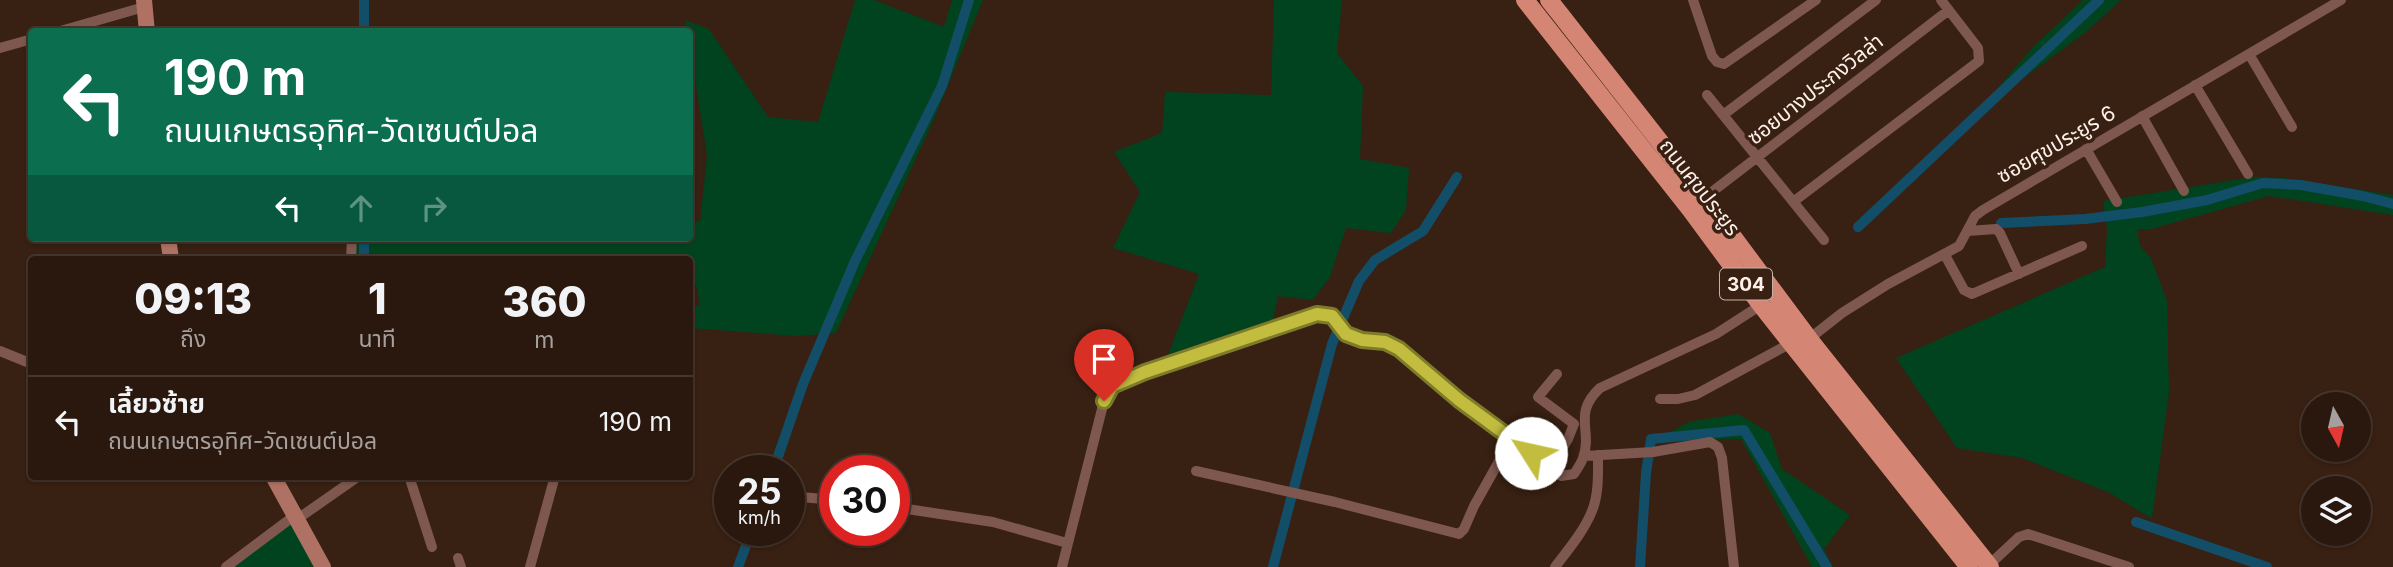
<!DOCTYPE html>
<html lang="th">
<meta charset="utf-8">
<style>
body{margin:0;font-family:Inter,"Noto Sans Thai",sans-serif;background:#322117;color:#f1f3f6;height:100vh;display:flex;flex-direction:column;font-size:26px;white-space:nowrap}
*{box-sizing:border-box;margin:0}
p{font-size:23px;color:#a5a09e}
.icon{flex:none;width:38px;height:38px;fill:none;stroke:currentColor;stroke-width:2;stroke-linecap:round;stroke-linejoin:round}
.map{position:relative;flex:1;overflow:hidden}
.side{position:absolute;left:28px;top:256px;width:665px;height:224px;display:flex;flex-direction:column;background:#2a180e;border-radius:7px;box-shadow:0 2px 5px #0004,0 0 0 2px #46372e}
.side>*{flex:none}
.hud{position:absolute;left:28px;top:28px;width:665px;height:214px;border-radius:7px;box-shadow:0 2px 5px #0004,0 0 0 2px #46372e;background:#0b6e4f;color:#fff;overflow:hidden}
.needle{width:46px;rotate:172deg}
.fabs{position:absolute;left:2301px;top:392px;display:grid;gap:14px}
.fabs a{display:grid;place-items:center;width:70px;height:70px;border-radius:50%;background:#2a180e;box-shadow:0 2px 5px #0004,0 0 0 2px #46372e;font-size:35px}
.speed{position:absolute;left:714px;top:455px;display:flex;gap:14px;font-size:35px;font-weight:700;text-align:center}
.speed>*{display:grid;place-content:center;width:91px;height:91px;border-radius:50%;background:#2a180e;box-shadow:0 2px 5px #0004,0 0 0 2px #46372e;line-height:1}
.speed small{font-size:18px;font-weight:400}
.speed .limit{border:10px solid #d22;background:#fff;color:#111}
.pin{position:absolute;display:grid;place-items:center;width:60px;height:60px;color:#fff;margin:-72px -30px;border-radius:50% 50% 50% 0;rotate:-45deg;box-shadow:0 0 7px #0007}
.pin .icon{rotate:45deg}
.me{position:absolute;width:77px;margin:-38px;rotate:305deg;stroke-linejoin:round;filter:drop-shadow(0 0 5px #0008)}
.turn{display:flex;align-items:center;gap:24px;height:147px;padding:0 21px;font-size:32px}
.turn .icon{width:91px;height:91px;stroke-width:2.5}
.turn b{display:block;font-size:49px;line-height:60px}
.lanes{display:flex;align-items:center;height:66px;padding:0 21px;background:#0003;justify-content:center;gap:35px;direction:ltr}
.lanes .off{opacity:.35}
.eta{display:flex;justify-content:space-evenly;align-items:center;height:119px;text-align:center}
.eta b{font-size:42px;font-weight:800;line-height:49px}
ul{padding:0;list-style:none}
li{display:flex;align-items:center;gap:21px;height:91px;padding:0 21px;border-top:2px solid #46372e}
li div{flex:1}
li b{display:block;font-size:26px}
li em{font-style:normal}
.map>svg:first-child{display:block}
</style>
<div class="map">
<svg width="2393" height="567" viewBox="0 0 2393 567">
<rect width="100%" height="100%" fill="#382012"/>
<path fill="#02431f" d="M855 0H874L944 27 952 0H983L934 119 836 333 797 336 690 328V306H700L696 284H690V259H355L357 238H690V222H700L707 155 690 48V32L687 31 685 20 709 29 768 117 818 122Z
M1274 0H1342L1337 53 1363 86 1360 159 1409 168 1406 210 1391 233 1346 228 1330 277 1313 300 1278 296 1273 320 1168 355 1199 274 1113 248 1140 192 1114 152 1162 133 1165 92 1271 95Z
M2083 0H2121L2086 32 1976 113 2033 47Z
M2253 177 2284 178 2393 195V215L2269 196 2151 229H2137L2140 246 2151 258 2167 301 2169 392 2152 519 2110 493 2022 458 1957 448 1896 358 2105 267 2107 229 2103 201Z
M1738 414 1770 433 1782 469 1850 515 1824 549 1833 567H1812L1741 439H1657L1689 422Z
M293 522 315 567H234Z"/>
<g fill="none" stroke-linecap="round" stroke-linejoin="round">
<path stroke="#124e68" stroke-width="10" d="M364 32V0
M2001 223 2085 219 2142 212 2207 200 2263 183 2301 185 2363 196 2393 204
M1858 227 2099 0
M364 238V259
M773 471 803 384 855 261 942 86 969 0
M2136 522 2267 567
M738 567 752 530
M1273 567 1332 344 1359 281 1375 260 1423 231 1457 177
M1640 567 1646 473 1651 439 1744 430 1827 567"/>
<path stroke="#7e574e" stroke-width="10" d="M1693 0 1712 56 1717 62 1724 64 1816 0
M57 32 144 7
M0 48 32 39
M2249 54 2292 127
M2195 85 2248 174
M1707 95 1824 240
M1723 115 1876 0
M2142 116 2184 191
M2086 149 2117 202
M1704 198 1949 10
M1793 202 1979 61 1978 48 1941 0
M1968 231 1996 229 2000 233 2019 274
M1945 255 1964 290 1972 294 2082 246
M351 259 352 238
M1809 339 1842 313 1888 284 1959 246 1975 216 1983 210 2341 0
M0 351 32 364
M1660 399H1678L1695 395 1791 343
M1584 456 1653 452 1710 442 1718 447 1722 458 1734 567
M1551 466 1568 439 1574 424 1538 397 1557 374
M1196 471 1335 502 1459 534 1464 529 1474 506 1511 440
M409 476 432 547
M789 496 835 500
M894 507 993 522 1067 543
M296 520 359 476
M458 558 461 567
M1989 565 2019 537 2028 534 2129 567
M226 567 294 516
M530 567 555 476
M1062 567 1104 401 1112 386 1145 372 1317 314 1332 316 1346 334 1362 339 1385 342 1399 349 1459 400 1511 440 1551 466 1561 476 1574 474C1577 469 1581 464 1583 458 1593 430 1572 414 1600 388L1716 334 1761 305
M1555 567C1568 550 1584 531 1592 511 1599 494 1598 473 1598 455"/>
<path stroke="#af7163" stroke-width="16" d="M144 0 147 32
M168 238 171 259
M273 476 323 567"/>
<path stroke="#d58574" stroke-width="18" d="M1525 0 1690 209 1761 305 1969 567
M1549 0 1704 198 1809 339 1990 567"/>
</g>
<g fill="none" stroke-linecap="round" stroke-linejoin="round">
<g stroke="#7e7b29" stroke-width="18">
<path id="route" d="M1104 401 1112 386 1145 372 1317 314 1332 316 1346 334 1362 340 1385 342 1399 349 1459 400 1531 453"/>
</g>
<use href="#route" stroke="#c2bd3f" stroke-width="12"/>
</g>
<g text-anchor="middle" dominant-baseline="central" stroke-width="7" stroke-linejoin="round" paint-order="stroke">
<rect fill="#382012" stroke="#c3b2a8" stroke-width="2" x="1720" y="268.5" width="52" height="31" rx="5"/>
<g font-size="19" font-weight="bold" fill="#fef0e9">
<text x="1746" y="284">304</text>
</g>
<g font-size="21" fill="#fef0e9" stroke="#382012">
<text transform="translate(1815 89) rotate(-38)">ซอยบางประกงวิลล่า</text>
<text transform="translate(2056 144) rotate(-30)">ซอยศุขประยูร 6</text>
<text transform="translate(1700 187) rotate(52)">ถนนศุขประยูร</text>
</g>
</g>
</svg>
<div class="fabs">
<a><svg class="needle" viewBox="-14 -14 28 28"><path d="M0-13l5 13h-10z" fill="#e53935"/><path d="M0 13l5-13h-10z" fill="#a5a09e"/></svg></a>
<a><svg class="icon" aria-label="layers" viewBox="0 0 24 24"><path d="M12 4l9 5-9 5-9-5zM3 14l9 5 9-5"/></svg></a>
</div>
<div class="speed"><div>25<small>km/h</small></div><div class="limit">30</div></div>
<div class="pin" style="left:1104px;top:401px;background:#d93025"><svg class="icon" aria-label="arrive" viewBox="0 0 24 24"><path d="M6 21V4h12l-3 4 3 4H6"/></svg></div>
<svg class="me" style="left:1531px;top:453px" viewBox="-20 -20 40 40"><circle r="19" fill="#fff"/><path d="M0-13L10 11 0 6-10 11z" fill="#c2bd3f"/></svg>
<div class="hud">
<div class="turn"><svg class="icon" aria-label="left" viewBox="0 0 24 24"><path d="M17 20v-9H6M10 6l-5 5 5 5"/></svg><div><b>190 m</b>ถนนเกษตรอุทิศ-วัดเซนต์ปอล</div></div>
<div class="lanes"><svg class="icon" aria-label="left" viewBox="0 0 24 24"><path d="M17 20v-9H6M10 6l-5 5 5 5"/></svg><svg class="icon off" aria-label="ahead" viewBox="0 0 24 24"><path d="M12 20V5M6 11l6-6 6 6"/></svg><svg class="icon off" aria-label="right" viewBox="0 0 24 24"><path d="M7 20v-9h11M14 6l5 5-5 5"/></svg></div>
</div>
<section class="side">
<div class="eta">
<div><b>09:13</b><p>ถึง</p></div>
<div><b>1</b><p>นาที</p></div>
<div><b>360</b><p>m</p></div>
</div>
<ul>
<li><svg class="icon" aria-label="left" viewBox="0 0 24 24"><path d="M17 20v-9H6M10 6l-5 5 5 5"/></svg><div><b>เลี้ยวซ้าย</b><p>ถนนเกษตรอุทิศ-วัดเซนต์ปอล</p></div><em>190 m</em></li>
</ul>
</section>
</div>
